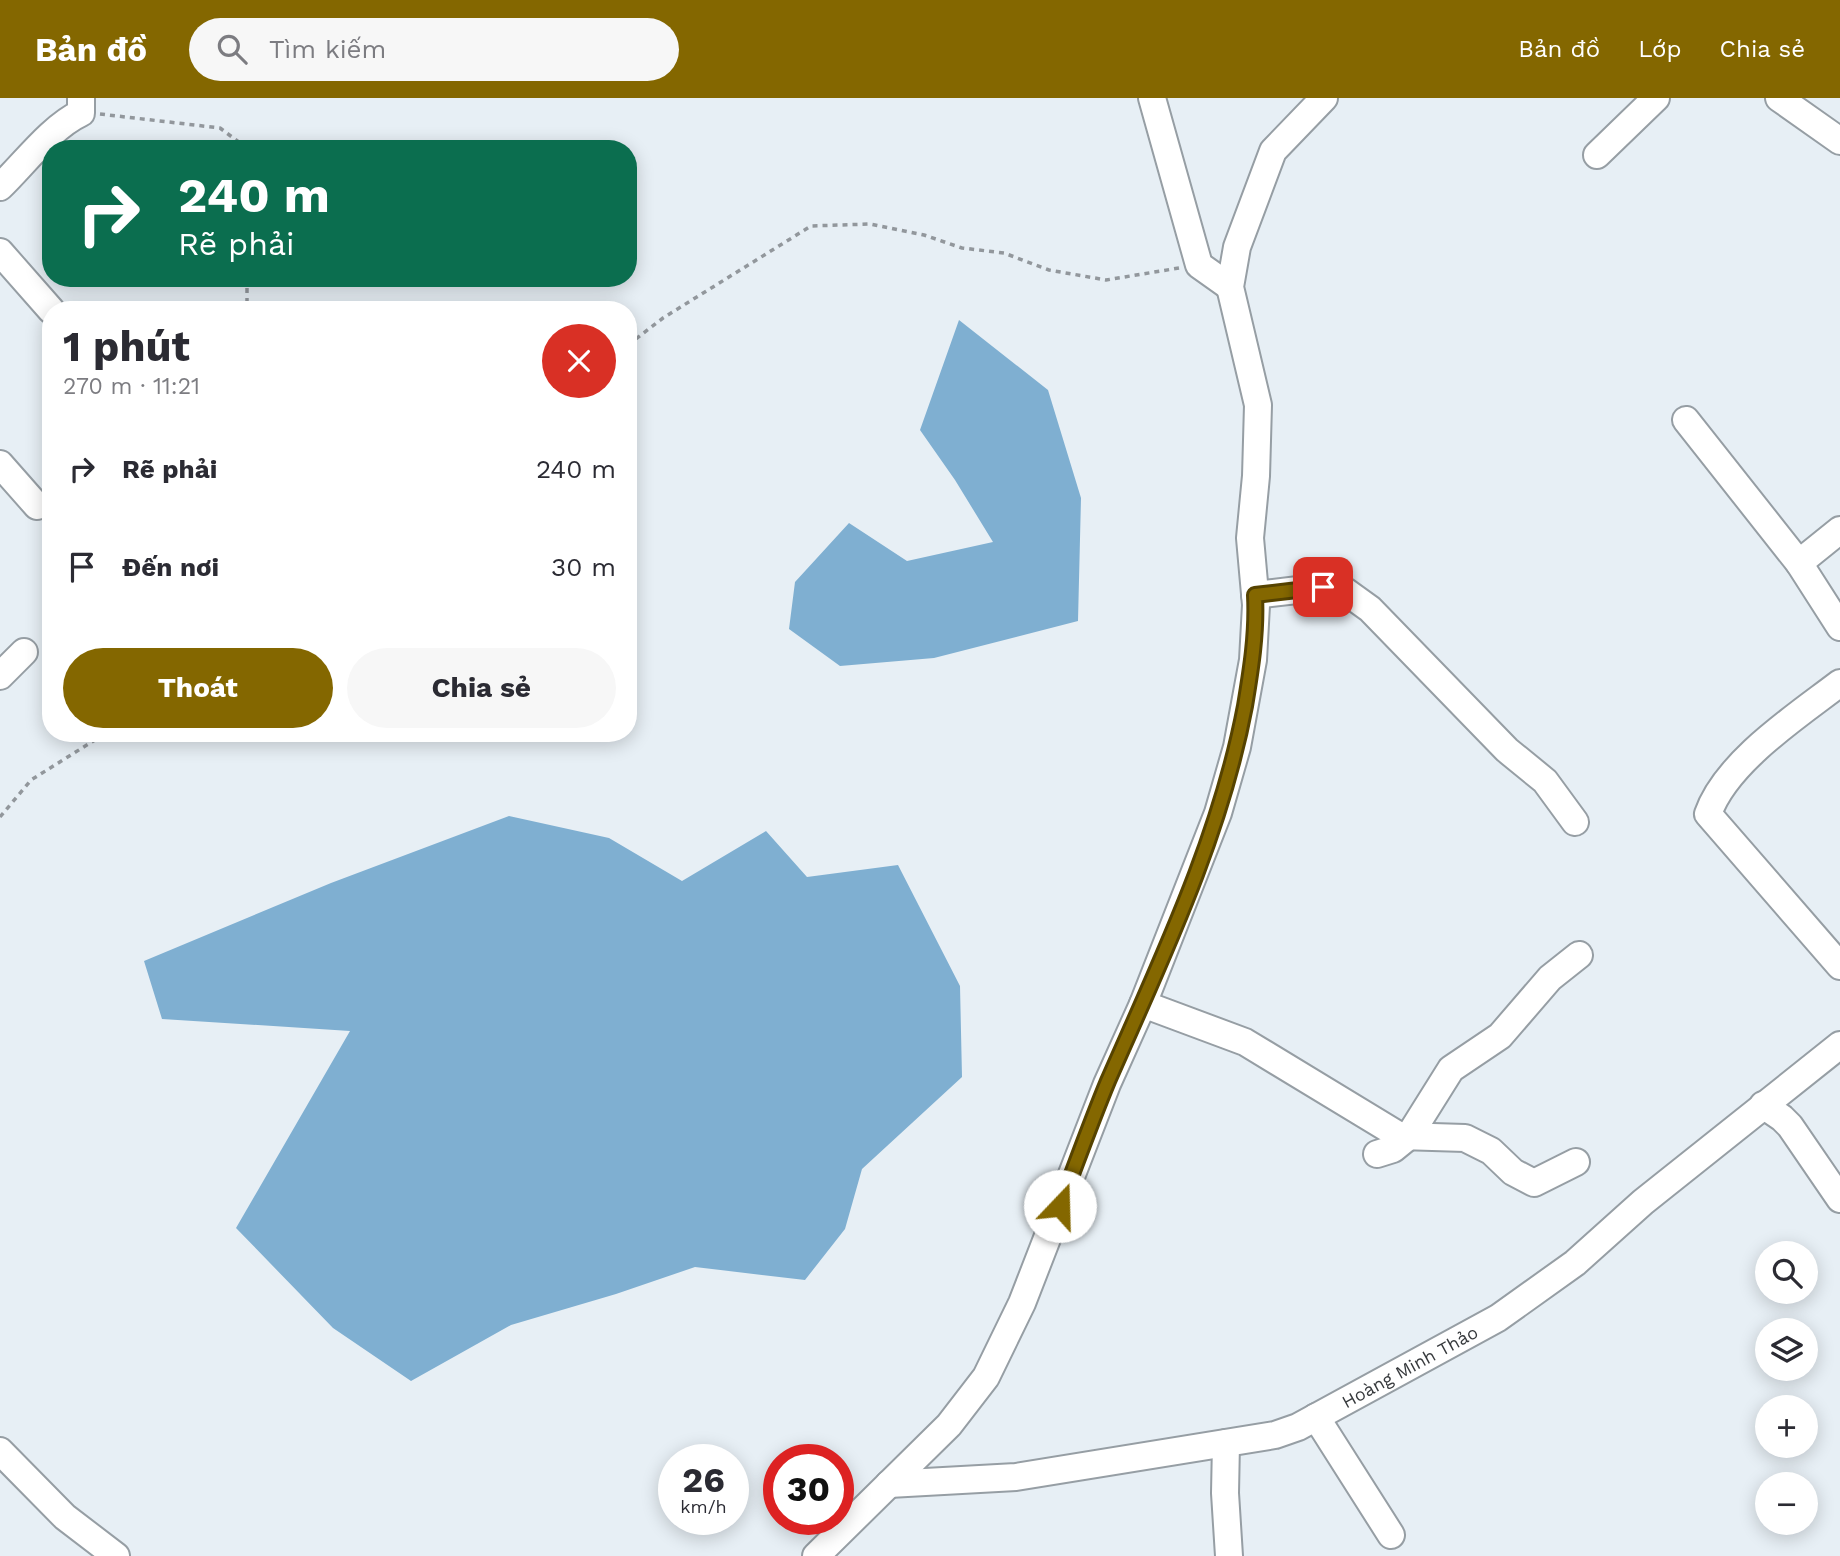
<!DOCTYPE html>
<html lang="vi">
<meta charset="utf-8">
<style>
body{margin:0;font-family:"Work Sans",sans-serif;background:#f7f7f7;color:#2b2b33;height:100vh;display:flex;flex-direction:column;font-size:26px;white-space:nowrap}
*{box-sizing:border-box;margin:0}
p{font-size:23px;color:#7c7c81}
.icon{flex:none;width:38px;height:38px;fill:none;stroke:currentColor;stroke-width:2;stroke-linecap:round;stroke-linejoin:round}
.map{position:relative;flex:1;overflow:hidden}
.panel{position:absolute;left:42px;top:203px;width:595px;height:441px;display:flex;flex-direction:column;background:#fff;border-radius:28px;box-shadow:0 4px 18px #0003}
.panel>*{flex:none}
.hud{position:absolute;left:42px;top:42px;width:595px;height:147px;border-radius:28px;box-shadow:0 4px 18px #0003;background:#0b6e4f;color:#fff;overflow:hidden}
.fabs{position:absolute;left:1755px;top:1143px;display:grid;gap:14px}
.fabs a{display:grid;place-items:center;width:63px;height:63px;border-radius:50%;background:#fff;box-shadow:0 4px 18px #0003;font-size:35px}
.speed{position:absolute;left:658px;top:1346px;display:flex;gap:14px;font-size:35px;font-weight:700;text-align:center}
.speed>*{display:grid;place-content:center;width:91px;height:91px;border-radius:50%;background:#fff;box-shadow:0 4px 18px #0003;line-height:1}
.speed small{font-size:18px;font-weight:400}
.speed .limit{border:10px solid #d22;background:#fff;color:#111}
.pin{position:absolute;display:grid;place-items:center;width:60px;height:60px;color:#fff;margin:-30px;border-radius:14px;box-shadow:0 4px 10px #0006}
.me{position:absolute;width:77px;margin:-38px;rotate:21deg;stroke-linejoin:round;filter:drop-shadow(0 0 5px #0008)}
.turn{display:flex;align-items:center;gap:24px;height:147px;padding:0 21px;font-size:32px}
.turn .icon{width:91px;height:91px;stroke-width:2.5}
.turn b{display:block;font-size:49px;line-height:60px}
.round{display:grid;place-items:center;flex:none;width:74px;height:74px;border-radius:37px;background:#f7f7f7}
.headline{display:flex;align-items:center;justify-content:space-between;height:119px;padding:0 21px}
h1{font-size:42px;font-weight:700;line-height:52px}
.primary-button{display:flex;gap:14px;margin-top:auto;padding:14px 21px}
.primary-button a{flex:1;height:80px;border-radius:42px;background:#846700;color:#fff;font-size:28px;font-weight:700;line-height:80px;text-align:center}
.primary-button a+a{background:#f7f7f7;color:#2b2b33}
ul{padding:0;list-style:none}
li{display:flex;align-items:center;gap:21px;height:98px;padding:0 21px}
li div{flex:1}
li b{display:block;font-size:26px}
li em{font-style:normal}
header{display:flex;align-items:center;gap:42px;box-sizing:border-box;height:98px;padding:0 35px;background:#846700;color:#fff}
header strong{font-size:33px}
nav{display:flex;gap:38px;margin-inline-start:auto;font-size:24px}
.search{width:490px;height:63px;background:#f7f7f7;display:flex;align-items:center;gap:18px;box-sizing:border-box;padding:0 24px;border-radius:38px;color:#7c7c81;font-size:26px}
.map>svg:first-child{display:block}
</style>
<header>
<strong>Bản đồ</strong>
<div class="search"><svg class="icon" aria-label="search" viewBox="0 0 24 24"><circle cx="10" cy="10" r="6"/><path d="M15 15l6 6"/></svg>Tìm kiếm</div>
<nav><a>Bản đồ</a><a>Lớp</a><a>Chia sẻ</a></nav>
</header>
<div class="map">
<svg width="1840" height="1458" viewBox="0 0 1840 1458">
<rect width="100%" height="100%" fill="#e7eff5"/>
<path fill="#7fafd1" d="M959 222 1048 292 1081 400 1078 523 934 560 840 568 789 531 795 484 849 425 907 463 993 444 955 382 920 332Z
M509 718 609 740 682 783 766 733 807 779 898 767 960 888 962 979 862 1071 845 1131 805 1182 695 1169 616 1196 511 1227 411 1283 333 1230 236 1130 350 933 162 921 144 863 331 785Z"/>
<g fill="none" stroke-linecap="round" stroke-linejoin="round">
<g stroke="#969ea4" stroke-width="30">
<g id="minor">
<path d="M1152 0 1199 167 1230 189"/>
<path d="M1779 0 1840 43"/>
<path d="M1597 57 1656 0"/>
<path d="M0 89C24 66 51 29 81 15V0"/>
<path d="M0 154 51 212"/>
<path d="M1686 322 1799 465 1840 529"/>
<path d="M0 366 37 408"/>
<path d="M1799 465 1840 432"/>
<path d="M1255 497 1323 489 1345 493 1370 511 1507 652 1545 683 1575 724"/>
<path d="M0 578 24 554"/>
<path d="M1840 585C1797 618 1726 664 1708 716L1840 868"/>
<path d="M1143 906 1245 944 1400 1038 1465 1040 1491 1053 1513 1074 1534 1085 1576 1064"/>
<path d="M1763 1007 1782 1020 1790 1028 1840 1101"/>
<path d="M1377 1056 1393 1051 1409 1038 1451 971 1500 938 1550 880 1579 857"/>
<path d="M1316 1319 1391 1437"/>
<path d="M1226 1345 1225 1395 1229 1458"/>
<path d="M0 1353 65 1419 116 1458"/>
<path id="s1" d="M889 1386 1016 1379 1275 1337 1298 1329 1498 1220 1575 1165 1643 1104 1840 947"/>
<path d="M816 1458 949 1327 986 1279 1022 1205 1107 986 1143 906 1218 715 1237 649 1253 562 1256 507 1250 440 1256 378 1258 307 1230 189 1237 149 1273 53 1324 0"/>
</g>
</g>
<path stroke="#92979c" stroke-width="3.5" stroke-dasharray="5 5" stroke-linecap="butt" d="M100 16 220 30 240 45 242 51
M247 180V212
M628 247 663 220 811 128 870 126 924 137 962 150 1004 155 1049 172 1106 182 1179 170
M0 719 31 682 106 635"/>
<use href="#minor" stroke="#fff" stroke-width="26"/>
</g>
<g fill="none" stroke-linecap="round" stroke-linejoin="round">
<g stroke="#564300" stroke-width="18">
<path id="route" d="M1060 1108C1076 1066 1091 1024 1108 983 1161 862 1220 740 1245 608 1251 572 1257 535 1255 497L1323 489"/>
</g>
<use href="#route" stroke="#846700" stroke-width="12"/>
</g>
<g text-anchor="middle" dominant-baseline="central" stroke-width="7" stroke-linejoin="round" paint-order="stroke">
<g font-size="18" fill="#36393c" stroke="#e7eff5">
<text stroke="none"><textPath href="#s1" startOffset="541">Hoàng Minh Thảo</textPath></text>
</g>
</g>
</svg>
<div class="fabs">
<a><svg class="icon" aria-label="search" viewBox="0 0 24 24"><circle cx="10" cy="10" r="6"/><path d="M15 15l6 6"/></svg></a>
<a><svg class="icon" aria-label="layers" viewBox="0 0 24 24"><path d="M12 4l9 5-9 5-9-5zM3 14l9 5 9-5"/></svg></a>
<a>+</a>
<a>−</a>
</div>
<div class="speed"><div>26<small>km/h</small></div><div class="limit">30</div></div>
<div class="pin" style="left:1323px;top:489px;background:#d93025"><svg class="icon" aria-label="arrive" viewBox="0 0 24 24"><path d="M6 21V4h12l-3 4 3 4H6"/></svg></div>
<svg class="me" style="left:1060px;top:1108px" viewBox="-20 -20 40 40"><circle r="19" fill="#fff"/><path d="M0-13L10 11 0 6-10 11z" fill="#846700"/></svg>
<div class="hud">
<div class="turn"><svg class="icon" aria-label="right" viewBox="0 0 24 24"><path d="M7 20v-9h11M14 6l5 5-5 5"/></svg><div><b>240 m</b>Rẽ phải</div></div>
</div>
<section class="panel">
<div class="headline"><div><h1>1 phút</h1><p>270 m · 11:21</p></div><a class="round" style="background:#d93025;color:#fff"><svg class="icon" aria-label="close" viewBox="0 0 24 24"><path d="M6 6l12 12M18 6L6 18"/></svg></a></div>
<ul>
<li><svg class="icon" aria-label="right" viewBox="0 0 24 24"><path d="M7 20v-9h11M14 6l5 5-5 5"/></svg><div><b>Rẽ phải</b></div><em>240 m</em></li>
<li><svg class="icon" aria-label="arrive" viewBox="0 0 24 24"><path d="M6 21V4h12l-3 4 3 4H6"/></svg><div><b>Đến nơi</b></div><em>30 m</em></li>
</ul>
<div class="primary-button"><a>Thoát</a><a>Chia sẻ</a></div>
</section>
</div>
